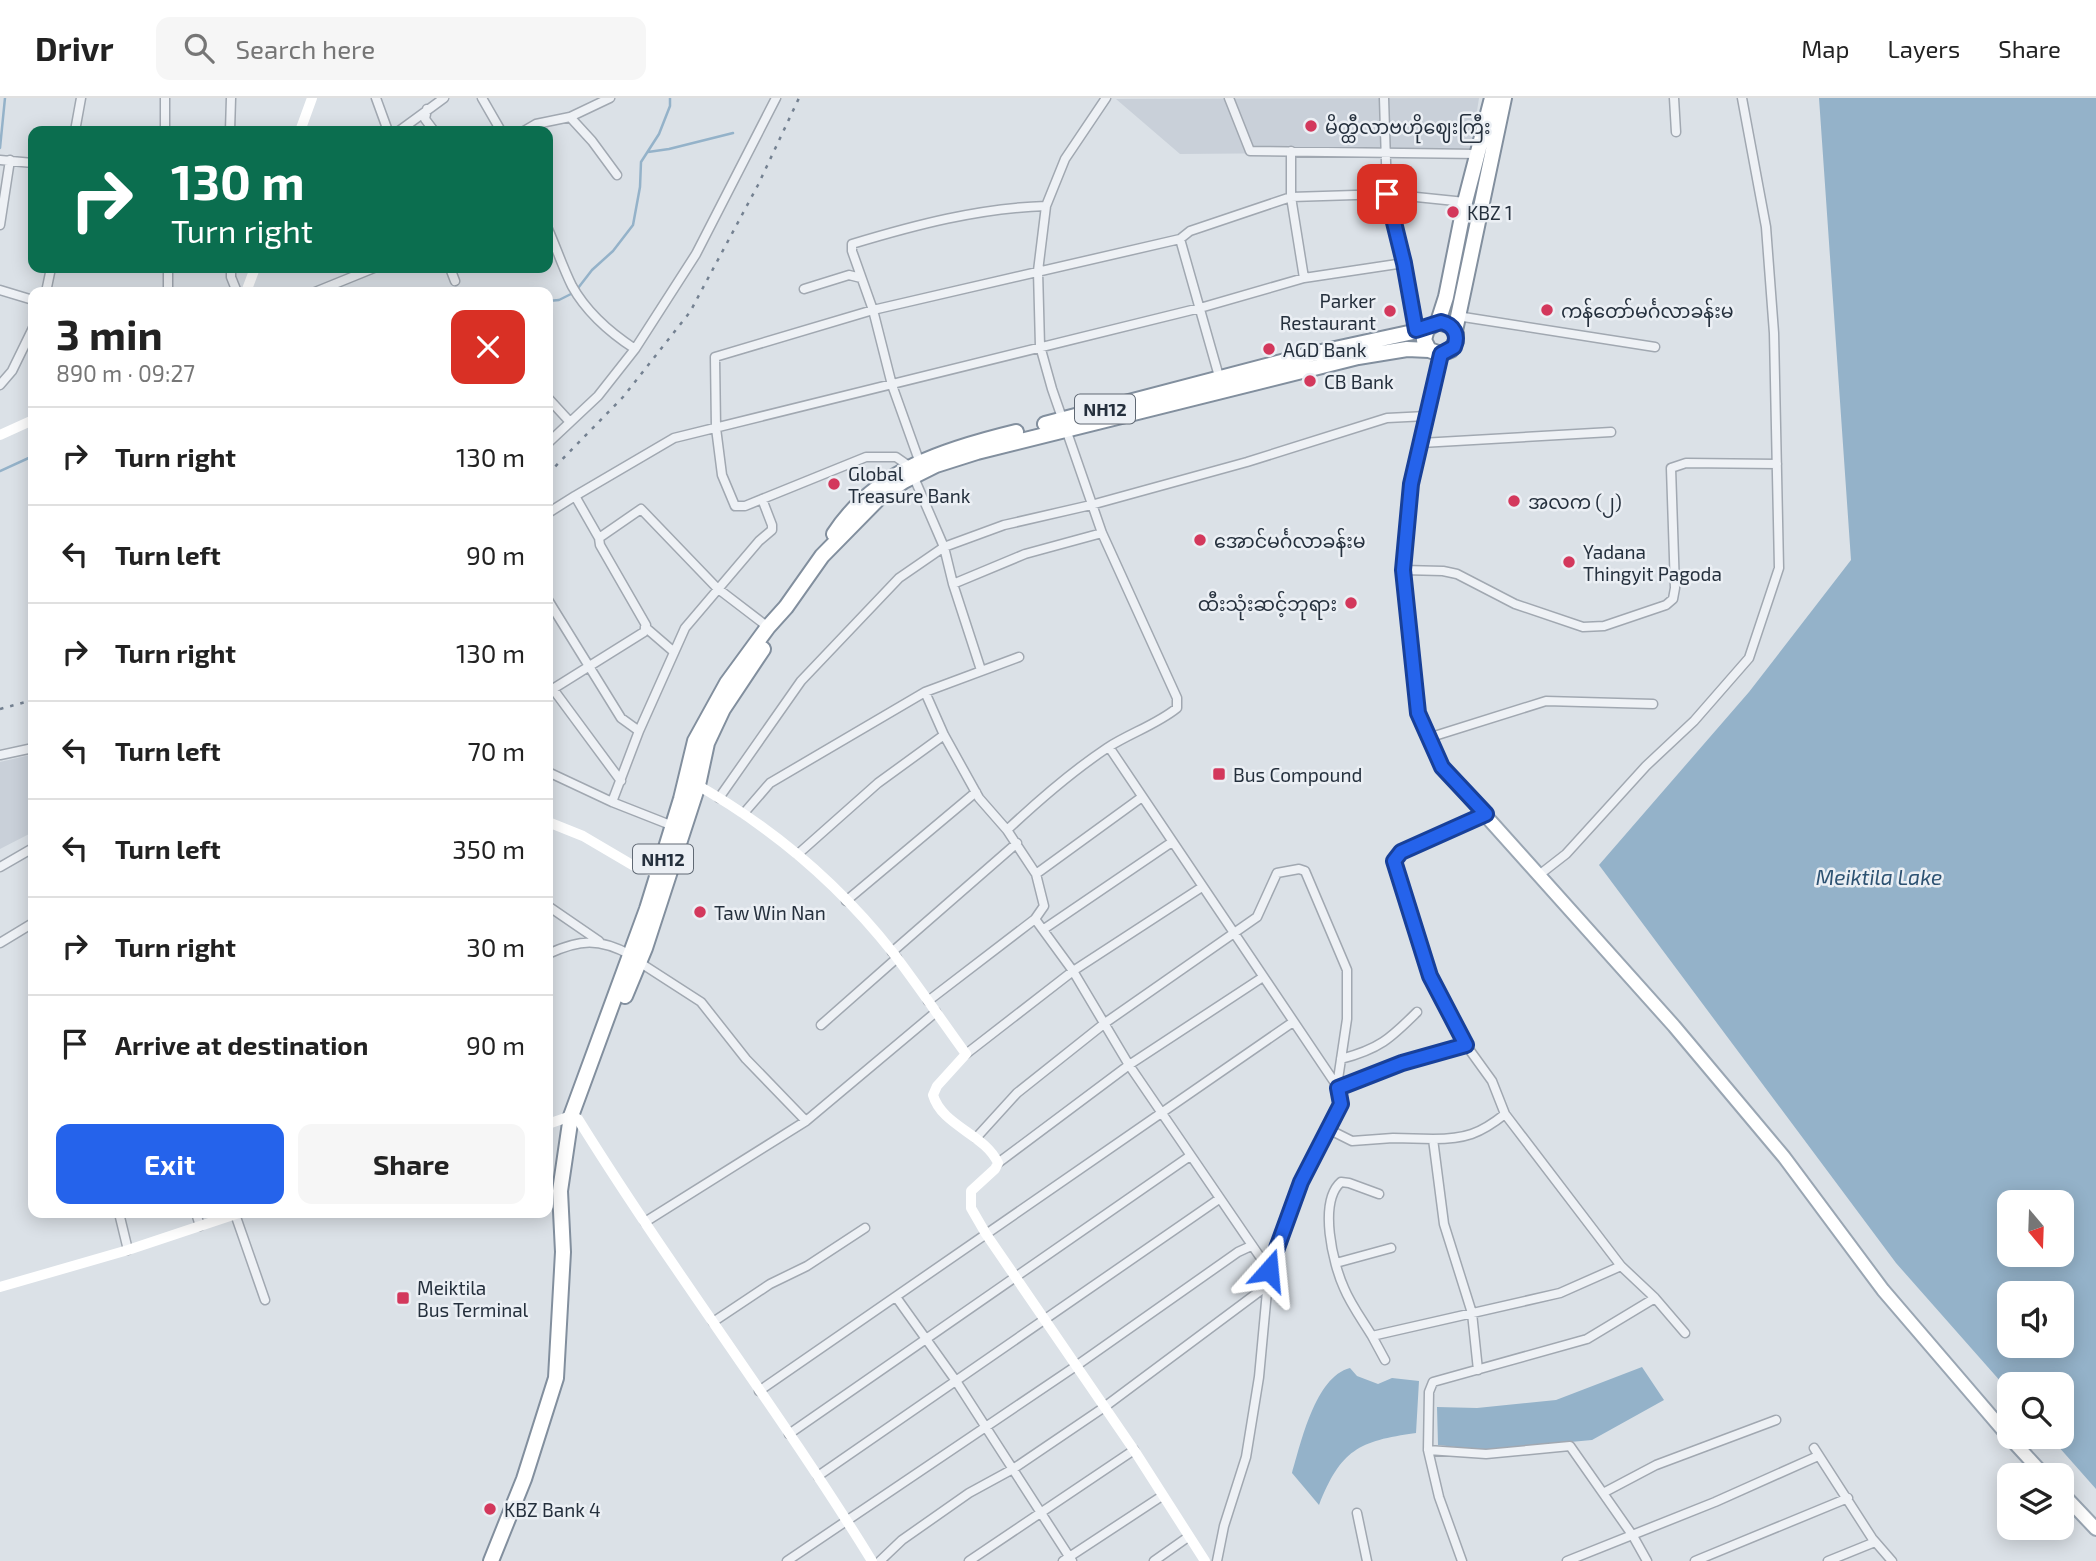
<!DOCTYPE html>
<meta charset="utf-8">
<style>
body{margin:0;font-family:"Exo 2","Noto Sans Myanmar",sans-serif;background:#f6f6f6;color:#222;height:100vh;display:flex;flex-direction:column;font-size:26px;white-space:nowrap}
*{box-sizing:border-box;margin:0}
p{font-size:23px;color:#767676}
.icon{flex:none;width:38px;height:38px;fill:none;stroke:currentColor;stroke-width:2;stroke-linecap:round;stroke-linejoin:round}
.map{position:relative;flex:1;overflow:hidden}
.panel{position:absolute;left:28px;top:189px;width:525px;height:931px;display:flex;flex-direction:column;background:#fff;border-radius:14px;box-shadow:0 4px 18px #0003}
.panel>*{flex:none}
.banner{position:absolute;left:28px;top:28px;width:525px;height:147px;border-radius:14px;box-shadow:0 4px 18px #0003;background:#0b6e4f;color:#fff;overflow:hidden}
.needle{width:46px;rotate:161deg}
.tools{position:absolute;left:1997px;top:1092px;display:grid;gap:14px}
.tools a{display:grid;place-items:center;width:77px;height:77px;border-radius:14px;background:#fff;box-shadow:0 4px 18px #0003;font-size:35px}
.pin{position:absolute;display:grid;place-items:center;width:60px;height:60px;color:#fff;margin:-30px;border-radius:14px;box-shadow:0 4px 10px #0006}
.me{position:absolute;width:77px;margin:-38px;rotate:18deg;stroke-linejoin:round;filter:drop-shadow(0 0 5px #0008)}
.turn{display:flex;align-items:center;gap:24px;height:147px;padding:0 28px;font-size:32px}
.turn .icon{width:91px;height:91px;stroke-width:2.5}
.turn b{display:block;font-size:49px;line-height:60px}
.round{display:grid;place-items:center;flex:none;width:74px;height:74px;border-radius:14px;background:#f6f6f6}
.overview{display:flex;align-items:center;justify-content:space-between;height:119px;padding:0 28px}
h1{font-size:42px;font-weight:700;line-height:52px}
.button{display:flex;gap:14px;margin-top:auto;padding:14px 28px}
.button a{flex:1;height:80px;border-radius:14px;background:#2563eb;color:#fff;font-size:28px;font-weight:700;line-height:80px;text-align:center}
.button a+a{background:#f6f6f6;color:#222}
ul{padding:0;list-style:none}
li{display:flex;align-items:center;gap:21px;height:98px;padding:0 28px;border-top:2px solid #e0e0e0}
li div{flex:1}
li b{display:block;font-size:26px}
li em{font-style:normal}
header{display:flex;align-items:center;gap:42px;box-sizing:border-box;height:98px;padding:0 35px;background:#fff;border-bottom:2px solid #e0e0e0}
header strong{font-size:33px}
nav{display:flex;gap:38px;margin-inline-start:auto;font-size:24px}
.search{width:490px;height:63px;background:#f6f6f6;display:flex;align-items:center;gap:18px;box-sizing:border-box;padding:0 24px;border-radius:14px;color:#767676;font-size:26px}
.map>svg:first-child{display:block}
</style>
<header>
<strong>Drivr</strong>
<div class="search"><svg class="icon" aria-label="search" viewBox="0 0 24 24"><circle cx="10" cy="10" r="6"/><path d="M15 15l6 6"/></svg>Search here</div>
<nav><a>Map</a><a>Layers</a><a>Share</a></nav>
</header>
<div class="map">
<svg width="2096" height="1463" viewBox="0 0 2096 1463">
<rect width="100%" height="100%" fill="#dbe1e7"/>
<path fill="#c9d0d9" d="M1479 0 1470 59 1294 55 1180 56 1116 1Z
M30 657 33 673V734L0 751V664Z"/>
<path fill="#94b2c9" fill-rule="evenodd" d="M1819 0H2096V1391L2050 1339H2062V1286H2009V1293L1896 1165 1599 767 1749 594 1851 462ZM2009 1104H2062V1157H2009ZM2009 1195H2062V1248H2009Z
M1642 1269 1664 1302 1592 1342 1482 1352 1438 1347 1437 1309 1477 1310 1556 1302Z
M1350 1270 1357 1278 1378 1286 1392 1280 1419 1283 1416 1335C1358 1343 1341 1352 1319 1407L1292 1375C1301 1345 1315 1279 1350 1270Z"/>
<g fill="none" stroke-linecap="round" stroke-linejoin="round">
<path stroke="#94b2c9" stroke-width="2.5" d="M0 50 5 0
M648 54 669 51 733 35
M548 203 559 202 575 194 592 172 613 153 633 127 640 89 641 64 659 36 670 8V0
M0 373 33 358"/>
<g stroke="#a1a8b1" stroke-width="11">
<path id="street" d="M376 0 388 33
M482 0 501 33
M1229 0 1250 53 1478 56
M1384 0 1387 96 1404 165 1416 232
M1674 0 1676 34
M427 11 425 21 434 33
M570 19 592 43 617 77
M75 33 81 0
M165 33V0
M230 33 231 0
M399 33 444 0
M524 33 536 26 570 19 610 0
M1291 53V99L1304 180
M0 62 33 65
M0 127 10 62
M548 131C556 149 563 170 572 188 587 215 609 234 635 251
M1180 141 1220 282
M168 170V194
M231 170V179L237 194
M450 170 455 183
M804 191 849 177 861 180
M0 192 33 202
M46 194 51 170
M315 194 374 170
M1457 218 1655 249
M0 287 12 273 33 230
M548 300 570 324
M548 345 598 298 635 251 696 156 776 0
M1421 345 1611 334
M921 368 892 287 873 212 852 153V146C915 127 979 110 1046 108
M548 415 575 398
M599 440 641 411 717 490 768 529
M1403 472 1443 473 1457 476 1515 506 1583 529 1604 528 1666 507 1673 501 1675 490 1671 370 1686 365 1777 366
M953 486 1025 456 1102 435
M548 502 621 620 639 633
M645 529 674 554
M981 572 953 486 944 449 909 368 896 359H866L745 408H735L722 377 716 330 715 259 873 212 1180 141 1190 133 1291 99 1387 96 1465 104
M553 591 621 683
M548 594 644 534 646 527 600 447 599 440 575 398 674 340 1200 210 1304 180 1404 165
M925 594 944 637 979 700 1007 732 1036 776 1044 808 1035 821 1073 873 1129 967 1269 1172
M1428 640 1546 603 1653 606
M1109 649 1337 988 1341 1006 1301 1084 1269 1172 1259 1279 1246 1359 1224 1428 1217 1463
M0 657 33 650
M548 674 612 704 673 728
M719 700 801 583 899 480 944 449 1004 427 1091 407 1247 364 1387 320 1427 318
M612 704 639 633 685 530 759 443 772 432V427L762 401
M744 715 770 685 925 594 1019 559
M1486 716 1400 754 1394 763 1430 878 1466 947 1492 983 1505 1016 1621 1168 1655 1200 1685 1235
M1007 732C1039 702 1071 674 1107 650 1130 635 1156 627 1177 610V600L1102 435 1052 291 1040 248 1038 173 1046 108 1065 61 1106 0
M798 756 878 685 944 637
M0 769 33 750
M1036 776 1142 699
M1539 777 1566 756 1646 668 1694 623 1749 560 1779 470 1774 235 1766 129 1742 0
M846 803 976 694
M548 808 599 843
M1044 831 1172 744
M0 845 33 825
M892 854 1017 745
M548 856C580 841 599 840 631 857
M639 864 701 904 746 961 806 1023
M928 903 1035 821
M821 927 897 860
M966 956 1073 873 1202 789
M1341 961C1379 951 1390 941 1417 914
M1338 990 1402 965 1466 947
M1328 1031 1352 1043 1393 1040 1433 1041
M976 1040 1017 995 1105 925 1257 819 1277 775 1299 771 1305 773 1347 872V921L1337 988
M998 1065 1129 967 1263 879
M1379 1096 1349 1085 1341 1084C1318 1104 1333 1166 1344 1190 1351 1207 1363 1223 1372 1238L1560 1195 1621 1168
M119 1115 128 1152
M196 1115 200 1128
M235 1116 265 1202
M645 1124 806 1023 936 914
M1336 1165 1391 1150
M896 1199 956 1283 1072 1463
M713 1224 770 1186 807 1168 865 1130
M1372 1238 1385 1262
M1478 1272 1472 1215 1444 1126 1433 1041C1465 1041 1480 1036 1505 1016
M759 1293 1293 924
M789 1336 1190 1058
M1814 1350 1872 1440 1892 1463
M1428 1352 1439 1399 1462 1463
M818 1378 1219 1101
M1603 1395 1656 1367 1776 1322
M1357 1415 1367 1463
M787 1463 1076 1268 1238 1154 1251 1148
M880 1463 902 1442 969 1395 1013 1371 1103 1310 1268 1187
M969 1463 1134 1352
M1063 1463 1162 1398
M1154 1463 1188 1439
M1567 1463 1715 1404 1818 1358
M1647 1463 1633 1438 1570 1348 1486 1356 1428 1352 1429 1294 1433 1284 1587 1241 1655 1200
M1695 1463 1848 1400
M1828 1463 1875 1444"/>
</g>
<g stroke="#9aa6b3" stroke-width="16">
<path id="primary" d="M1441 256 1411 386 1403 472 1418 615 1442 669 1674 928 1784 1059 1883 1192 2009 1339
M2009 1339 2044 1377
M2062 1395 2096 1431"/>
</g>
<g stroke="#828f9e" stroke-width="18">
<path id="highway" d="M1438 224 1446 199 1465 104 1492 0
M1455 233 1504 0
M1045 326 1312 256 1427 231
M834 436C876 372 946 351 1016 334
M625 898 645 850 698 687 707 645 723 611 763 551
M491 1463 524 1381 556 1280 563 1154 560 1093 571 1018 647 811 681 701 695 643 727 585 768 529 786 509 822 458 880 399 904 383 936 367 977 354 1358 259 1407 251 1429 252 1441 256 1451 252 1456 243V236L1451 228 1438 224 1427 231 1424 242 1429 252"/>
</g>
<use href="#street" stroke="#eef1f5" stroke-width="8"/>
<path stroke="#fff" stroke-width="10" d="M300 33 312 0
M246 194 255 170
M0 337 33 322
M692 684C769 727 839 786 894 856 919 889 942 923 966 956L937 988 933 997C942 1028 985 1036 998 1065L995 1071 971 1093V1110L986 1136 1134 1352 1205 1463
M548 724 583 738 634 768 663 776
M548 1026 571 1018 578 1021C671 1171 779 1312 872 1463
M0 1189 128 1152 239 1115"/>
<use href="#primary" stroke="#fff" stroke-width="12"/>
<use href="#highway" stroke="#fff" stroke-width="14"/>
<path stroke="#748191" stroke-width="2.5" stroke-dasharray="3.5 7" stroke-linecap="butt" d="M548 376 623 299 690 214 758 87 799 0
M0 611 33 602"/>
</g>
<g fill="none" stroke-linecap="round" stroke-linejoin="round">
<g stroke="#184099" stroke-width="18">
<path id="route" d="M1269 1172 1301 1084 1341 1006 1338 990 1402 965 1466 947 1430 878 1394 763 1401 754 1486 716 1442 669 1418 615 1403 472 1411 386 1441 256 1454 249C1459 237 1454 227 1441 224L1416 232 1404 165 1387 96"/>
</g>
<use href="#route" stroke="#2563eb" stroke-width="12"/>
</g>
<g fill="#d3385c" stroke="#ebeff4" stroke-width="2.5">
<circle cx="1311" cy="28" r="7"/>
<circle cx="1453" cy="114" r="7"/>
<circle cx="1547" cy="212" r="7"/>
<circle cx="1390" cy="213" r="7"/>
<circle cx="1269" cy="251" r="7"/>
<circle cx="1310" cy="283" r="7"/>
<circle cx="834" cy="386" r="7"/>
<circle cx="1514" cy="403" r="7"/>
<circle cx="1200" cy="442" r="7"/>
<circle cx="1569" cy="464" r="7"/>
<circle cx="1351" cy="505" r="7"/>
<rect x="1212" y="669" width="14" height="14" rx="3.5"/>
<circle cx="700" cy="814" r="7"/>
<rect x="396" y="1193" width="14" height="14" rx="3.5"/>
<circle cx="490" cy="1411" r="7"/>
</g>
<g text-anchor="middle" dominant-baseline="central" stroke-width="5" stroke-linejoin="round" paint-order="stroke">
<g fill="#ebeff4" stroke="#606974" stroke-width="2">
<rect x="1075" y="296.5" width="60" height="29" rx="5"/>
<rect x="633" y="746.5" width="60" height="29" rx="5"/>
</g>
<g font-size="18" font-weight="bold" fill="#25303d">
<text x="1105" y="311">NH12</text>
<text x="663" y="761">NH12</text>
</g>
<g font-size="19" fill="#25303d" stroke="#ebeff4" text-anchor="start">
<text x="1325" y="28">မိတ္ထီလာဗဟိုဈေးကြီး</text>
<text x="1467" y="114">KBZ 1</text>
<text x="1376" y="202" text-anchor="end">Parker<tspan x="1376" dy="22">Restaurant</tspan></text>
<text x="1561" y="212">ကန်တော်မင်္ဂလာခန်းမ</text>
<text x="1283" y="251">AGD Bank</text>
<text x="1324" y="283">CB Bank</text>
<text x="848" y="375">Global<tspan x="848" dy="22">Treasure Bank</tspan></text>
<text x="1528" y="403">အလက (၂)</text>
<text x="1214" y="442">အောင်မင်္ဂလာခန်းမ</text>
<text x="1583" y="453">Yadana<tspan x="1583" dy="22">Thingyit Pagoda</tspan></text>
<text x="1337" y="505" text-anchor="end">ထီးသုံးဆင့်ဘုရား</text>
<text x="1233" y="676">Bus Compound</text>
<text x="714" y="814">Taw Win Nan</text>
<text x="417" y="1189">Meiktila<tspan x="417" dy="22">Bus Terminal</tspan></text>
<text x="504" y="1411">KBZ Bank 4</text>
</g>
<g font-size="21" font-style="italic" fill="#2d5272" stroke="#ebeff4">
<text x="1879" y="778">Meiktila Lake</text>
</g>
</g>
</svg>
<div class="tools">
<a><svg class="needle" viewBox="-14 -14 28 28"><path d="M0-13l5 13h-10z" fill="#e53935"/><path d="M0 13l5-13h-10z" fill="#767676"/></svg></a>
<a><svg class="icon" aria-label="sound" viewBox="0 0 24 24"><path d="M4 9h4l5-4v14l-5-4H4zM17 9q2 3 0 6"/></svg></a>
<a><svg class="icon" aria-label="search" viewBox="0 0 24 24"><circle cx="10" cy="10" r="6"/><path d="M15 15l6 6"/></svg></a>
<a><svg class="icon" aria-label="layers" viewBox="0 0 24 24"><path d="M12 4l9 5-9 5-9-5zM3 14l9 5 9-5"/></svg></a>
</div>
<div class="pin" style="left:1387px;top:96px;background:#d93025"><svg class="icon" aria-label="arrive" viewBox="0 0 24 24"><path d="M6 21V4h12l-3 4 3 4H6"/></svg></div>
<svg class="me" style="left:1269px;top:1172px" viewBox="-20 -20 40 40"><path d="M0-17L14 15 0 8-14 15z" fill="#2563eb" stroke="#fff" stroke-width="4"/></svg>
<div class="banner">
<div class="turn"><svg class="icon" aria-label="right" viewBox="0 0 24 24"><path d="M7 20v-9h11M14 6l5 5-5 5"/></svg><div><b>130 m</b>Turn right</div></div>
</div>
<section class="panel">
<div class="overview"><div><h1>3 min</h1><p>890 m · 09:27</p></div><a class="round" style="background:#d93025;color:#fff"><svg class="icon" aria-label="close" viewBox="0 0 24 24"><path d="M6 6l12 12M18 6L6 18"/></svg></a></div>
<ul>
<li><svg class="icon" aria-label="right" viewBox="0 0 24 24"><path d="M7 20v-9h11M14 6l5 5-5 5"/></svg><div><b>Turn right</b></div><em>130 m</em></li>
<li><svg class="icon" aria-label="left" viewBox="0 0 24 24"><path d="M17 20v-9H6M10 6l-5 5 5 5"/></svg><div><b>Turn left</b></div><em>90 m</em></li>
<li><svg class="icon" aria-label="right" viewBox="0 0 24 24"><path d="M7 20v-9h11M14 6l5 5-5 5"/></svg><div><b>Turn right</b></div><em>130 m</em></li>
<li><svg class="icon" aria-label="left" viewBox="0 0 24 24"><path d="M17 20v-9H6M10 6l-5 5 5 5"/></svg><div><b>Turn left</b></div><em>70 m</em></li>
<li><svg class="icon" aria-label="left" viewBox="0 0 24 24"><path d="M17 20v-9H6M10 6l-5 5 5 5"/></svg><div><b>Turn left</b></div><em>350 m</em></li>
<li><svg class="icon" aria-label="right" viewBox="0 0 24 24"><path d="M7 20v-9h11M14 6l5 5-5 5"/></svg><div><b>Turn right</b></div><em>30 m</em></li>
<li><svg class="icon" aria-label="arrive" viewBox="0 0 24 24"><path d="M6 21V4h12l-3 4 3 4H6"/></svg><div><b>Arrive at destination</b></div><em>90 m</em></li>
</ul>
<div class="button"><a>Exit</a><a>Share</a></div>
</section>
</div>
